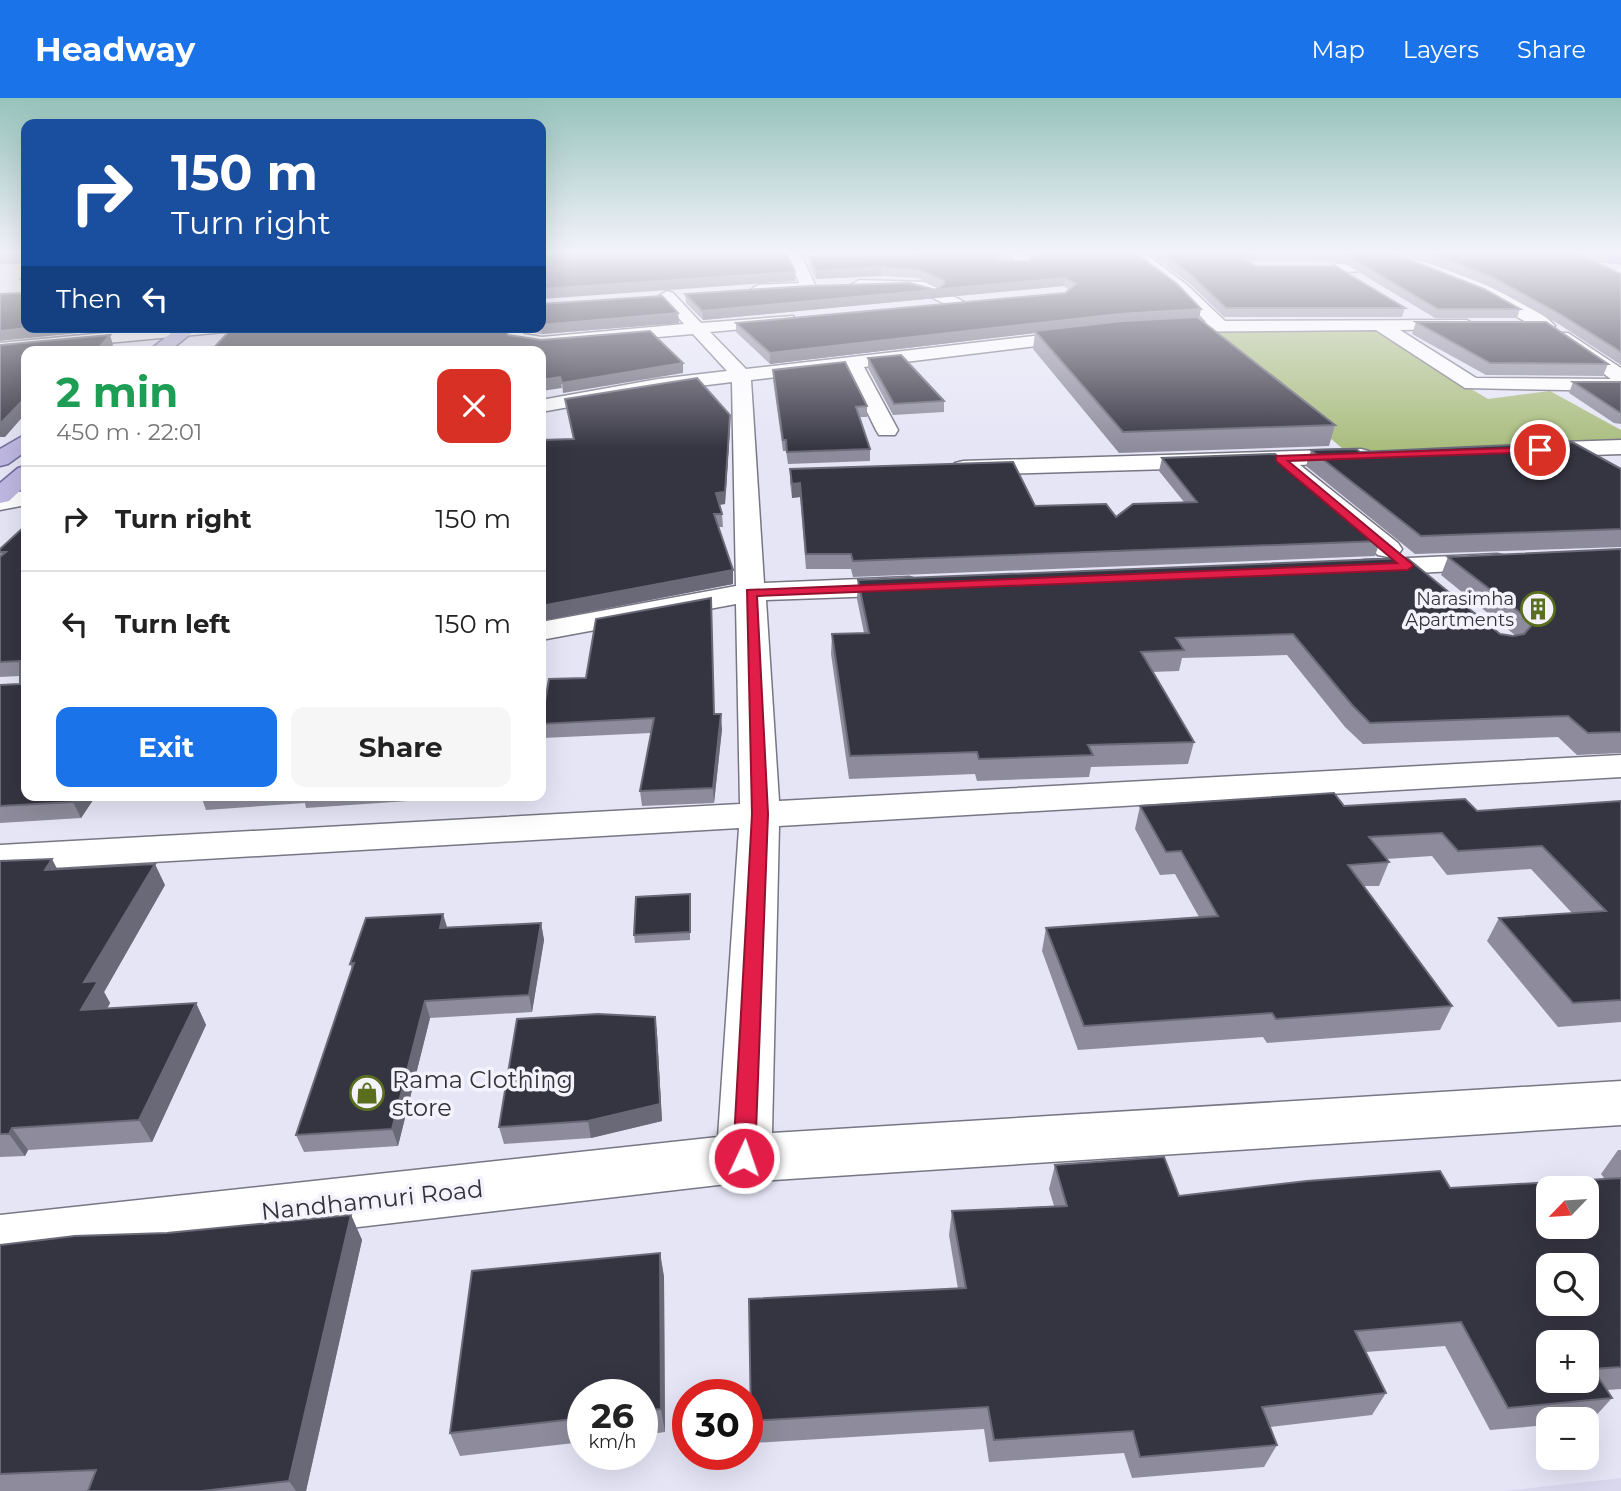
<!DOCTYPE html>
<meta charset="utf-8">
<style>
body{margin:0;font-family:Montserrat,sans-serif;background:#f6f6f6;color:#222;height:100vh;display:flex;flex-direction:column;font-size:26px;white-space:nowrap}
*{box-sizing:border-box;margin:0}
p{font-size:23px;color:#767676}
.icon{flex:none;width:38px;height:38px;fill:none;stroke:currentColor;stroke-width:2;stroke-linecap:round;stroke-linejoin:round}
.map{position:relative;flex:1;overflow:hidden}
.panel{position:absolute;left:21px;top:248px;width:525px;height:455px;display:flex;flex-direction:column;background:#fff;border-radius:14px;box-shadow:0 7px 28px #0002}
.panel>*{flex:none}
.hud{position:absolute;left:21px;top:21px;width:525px;height:214px;border-radius:14px;box-shadow:0 7px 28px #0002;background:#1a4fa0;color:#fff;overflow:hidden}
.needle{width:46px;rotate:245deg}
.fabs{position:absolute;left:1536px;top:1078px;display:grid;gap:14px}
.fabs a{display:grid;place-items:center;width:63px;height:63px;border-radius:14px;background:#fff;box-shadow:0 7px 28px #0002;font-size:35px}
.speed{position:absolute;left:567px;top:1281px;display:flex;gap:14px;font-size:35px;font-weight:700;text-align:center}
.speed>*{display:grid;place-content:center;width:91px;height:91px;border-radius:50%;background:#fff;box-shadow:0 7px 28px #0002;line-height:1}
.speed small{font-size:18px;font-weight:400}
.speed .limit{border:10px solid #d22;background:#fff;color:#111}
.pin{position:absolute;display:grid;place-items:center;width:60px;height:60px;color:#fff;margin:-30px;border:4px solid #fff;border-radius:50%;box-shadow:0 2px 7px #0007}
.me{position:absolute;width:77px;margin:-38px;rotate:3deg;stroke-linejoin:round;filter:drop-shadow(0 0 5px #0008)}
.turn{display:flex;align-items:center;gap:24px;height:147px;padding:0 35px;font-size:32px}
.turn .icon{width:91px;height:91px;stroke-width:2.5}
.turn b{display:block;font-size:49px;line-height:60px}
.then{display:flex;align-items:center;height:66px;padding:0 35px;background:#0003;gap:14px;font-size:26px}
.round{display:grid;place-items:center;flex:none;width:74px;height:74px;border-radius:14px;background:#f6f6f6}
.head{display:flex;align-items:center;justify-content:space-between;height:119px;padding:0 35px}
h1{font-size:42px;font-weight:700;line-height:52px;color:#1e9e55}
.cta{display:flex;gap:14px;margin-top:auto;padding:14px 35px}
.cta a{flex:1;height:80px;border-radius:14px;background:#1a73e8;color:#fff;font-size:28px;font-weight:700;line-height:80px;text-align:center}
.cta a+a{background:#f6f6f6;color:#222}
ul{padding:0;list-style:none}
li{display:flex;align-items:center;gap:21px;height:105px;padding:0 35px;border-top:2px solid #e0e0e0}
li div{flex:1}
li b{display:block;font-size:26px}
li em{font-style:normal}
header{display:flex;align-items:center;gap:42px;box-sizing:border-box;height:98px;padding:0 35px;background:#1a73e8;color:#fff}
header strong{font-size:33px}
nav{display:flex;gap:38px;margin-inline-start:auto;font-size:24px}
.map>svg:first-child{display:block}
</style>
<header>
<strong>Headway</strong>
<nav><a>Map</a><a>Layers</a><a>Share</a></nav>
</header>
<div class="map">
<svg width="1621" height="1393" viewBox="0 0 1621 1393">
<rect width="100%" height="100%" fill="#e6e5f6"/>
<path fill="#dad8ef" d="M1621 1380V1393H1505Z"/>
<path fill="#a9bd7d" d="M1368 229 1488 301 1550 293 1621 332V355L1350 357 1206 234Z"/>
<g fill="none" stroke-linecap="round" stroke-linejoin="round">
<g stroke="#777685" stroke-width="3">
<path id="minor" d="M787 156H801L816 189 813 192 754 195 751 192 754 189 759 187 799 185Z
M1009 156H1025L1034 165 1027 169H1000V163L1014 161Z
M1130 156H1146L1187 187 1225 223 1467 222 1475 227 1473 231 1400 232 1476 280 1611 281 1553 239 1556 235H1568L1621 270V293L1465 290 1376 232 1150 234 1147 230 1156 225 1206 224 1177 193Z
M1378 156C1385 156 1393 155 1400 157 1434 165 1534 202 1555 228L1546 233 1540 232 1482 199 1407 169 1401 172 1337 174 1330 170 1337 166 1394 164Z
M859 182 925 184 1012 228 1003 233 997 232 917 192 854 190 851 187Z
M667 193 673 195 701 225 793 218 795 222 787 227 710 234 746 271 1086 232 1095 237 1086 242 864 269 898 332 895 337H879L876 332 846 271 751 282 764 485 909 479 919 482 923 488 919 494 909 497 766 502 779 703 1621 657V679L779 728 772 1035 1621 983V1027L744 1084 0 1171V1117L718 1039 739 730 0 773V747L740 706 736 506 541 542V524L736 488 732 284 658 293 541 314V302L658 281 727 273 693 236 542 249 510 244 504 229H521L523 236 542 239 684 226 659 198Z
M167 229H233L225 234 0 255V245Z
M1621 342V356L1533 359 1525 357 1522 352 1525 347 1533 345Z
M1361 351 1369 353 1372 358 1369 363 1300 367 1398 445 1402 451 1398 457 1388 459 1378 457 1273 368 963 377 955 375 951 370 955 365 963 363Z
M26 393V407L0 412V396Z
M1497 456 1507 458 1511 464 1507 470 1364 478 1354 476 1350 470 1354 464 1364 462Z"/>
</g>
<g stroke="#716b9a" stroke-width="3">
<path id="major" d="M179 229H199L168 254H147Z
M26 336V353L8 366 0 368V351Z
M26 368V387L9 403 0 405V385L18 370Z"/>
</g>
<g stroke="#716b9a" stroke-width="3">
<path id="highway" d="M1571 156 1621 157V165L1578 160Z"/>
</g>
<use href="#minor" fill="#fff" fill-rule="evenodd"/>
<use href="#major" fill="#beb8e2" fill-rule="evenodd"/>
<use href="#highway" fill="#9289ce" fill-rule="evenodd"/>
</g>
<path fill="#8e8c9c" d="M0 156H26V166H0Z
M1028 156H1137L1199 221 1335 327 1329 348 1119 355 1033 251 1035 235 770 266 736 234V225L1065 195 1069 192 1064 188 703 222 686 205 685 196 936 192 939 189 918 180 881 178 816 181 809 168V159H1008L999 161 1001 163H1028L1032 160Z
M1150 156H1395L1520 211 1517 220H1435L1342 164 1253 163 1251 165 1255 168 1405 210 1402 219H1224L1189 185Z
M1395 156H1578L1621 176V267L1557 225 1491 189 1442 169Z
M541 206 678 215 679 225 542 236 525 234 523 229H541Z
M1416 224 1608 266 1603 278 1486 277 1412 236Z
M868 260 944 303V314L893 317 868 270Z
M773 272 867 308V319H859L870 351V363L788 366 786 353H783L773 282Z
M1573 284H1621V326L1614 325 1569 295Z
M565 301 730 329 725 406 719 407 722 416 723 429H718L733 472V486L541 523V343L573 341Z
M1311 352 1360 354 1621 371V449L1415 456 1306 368Z
M1162 360 1380 443 1375 458 853 479 851 471H806L800 399 792 400 790 385V371L1035 408 1116 419 1184 404 1159 373Z
M26 427V698H467V699L306 710 305 705 206 712 201 698 93 702 81 720 0 725V587L20 586V578L0 579V451Z
M1621 451V655L1577 657 1558 639 1363 646 1345 629 1287 557 1182 560 1179 573 1152 574 1194 644 1188 666 1091 669 1089 679 977 683 975 676 849 681 831 556 832 536 864 535 857 501 858 482 1500 536 1513 538H1516L1441 477 1448 459Z
M714 616 722 631 714 705 642 708 640 693 651 635 543 640 541 629V623Z
M1621 703V924L1558 929 1487 843 1499 820 1572 815 1531 771 1447 777 1432 758 1386 761 1389 764 1379 788H1364L1452 908 1440 932 1267 945 1263 939 1078 952 1042 853 1046 830 1199 819 1175 776 1160 777 1135 731 1140 708H1344L1477 713Z
M0 763 165 787 104 894 110 905 107 911 196 905 206 927 152 1044 28 1052 25 1058 0 1059Z
M690 796V842L635 845 634 837Z
M541 825 544 842 532 914 430 920 398 1048 304 1054 296 1037 352 871 350 866 447 829Z
M655 919 657 936 662 1023 591 1040 504 1046 499 1029Z
M1618 1052H1621V1291L1607 1292 1612 1300 1592 1322 1587 1323V1321H1549V1327L1490 1332 1445 1248 1366 1254 1386 1295 1372 1317 1270 1329 1277 1347 1264 1369 1132 1380 1124 1355 989 1364 984 1331 752 1345 751 1323 958 1191 949 1137 952 1113 1054 1108 1049 1091 1055 1067 1179 1098 1450 1090 1605 1081 1601 1076Z
M351 1117 362 1142 306 1393H0V1147L167 1135Z
M660 1155 664 1179 665 1334 642 1337V1297H583V1344L460 1358 450 1335Z"/>
<path fill="#6a6977" d="M999 156H1009L1008 159 998 161Z
M1254 156H1255L1253 163 1244 169 1245 161Z
M881 169V178L816 181V173Z
M795 174V183L541 201V191Z
M1065 180 1064 188 703 222 702 213Z
M1201 211 1199 221 1035 233V235L770 266V255L1120 216Z
M678 215 679 225 542 236 541 227Z
M37 229H137L0 243V233Z
M110 237 113 247 108 254H95Z
M683 265V275L563 295 562 285Z
M560 279 562 290 541 293V282Z
M25 300H26V315L5 339H0V326Z
M730 317V329L725 406 716 407V395Z
M800 385V399L792 400V386Z
M733 472V486L541 523V508Z
M721 616 722 631 714 705 713 690Z
M76 698H91L93 702 81 720 73 704Z
M52 761 63 782 45 772Z
M155 766 165 787 104 894 110 905 94 934 81 912 84 884Z
M443 816 448 832 440 830Z
M541 825 544 842 532 914 529 897Z
M425 903 430 920 398 1048 392 1031Z
M196 905 206 927 152 1044 139 1022Z
M655 919 657 936 662 1023 591 1040 588 1023Z
M12 1030 28 1052 25 1058 9 1036Z
M351 1117 362 1142 306 1393H296L289 1383Z
M660 1155 664 1179 665 1334 661 1311Z"/>
<path fill="#353441" stroke="#6a6977" stroke-width="2" fill-rule="evenodd" d="M0 156H26V158H0Z
M541 156H787L795 174 541 191Z
M936 156H999L998 161 1001 163H1028L1038 157 1036 156H1137L1177 186 1201 211 1120 216 770 255 736 225 1065 195 1076 186 1065 180 702 213 685 196 808 188 909 185 936 192 944 186V182L919 172 881 169 816 173 809 159Z
M1163 156H1254L1245 161 1255 168H1335L1405 210H1226L1190 176Z
M1322 156H1395L1484 191 1520 211H1438L1344 156Z
M1428 156H1578L1621 176V254L1560 216 1494 180 1444 160Z
M26 177V229H37L0 233V196L24 195 25 183 20 181Z
M662 198 678 215 541 227V206Z
M1197 219 1335 327 1123 334 1035 233 1122 223Z
M1416 224H1546L1608 266 1490 265Z
M233 229H504L508 237 541 242 650 233 683 265 562 285 560 279 541 282V254H210Z
M110 237 95 254H26V300H25L0 326V247Z
M901 257 944 303 894 306 868 260Z
M845 264 867 308 856 309 870 351 787 354 786 342H783L773 272Z
M697 280 730 317 725 394 716 395 722 416H714L733 472 541 508V342L574 341 565 301Z
M1573 284H1621V314H1619Z
M1572 344 1621 371V431L1421 438 1311 352 1356 351 1360 354Z
M1275 356 1380 443 853 463 851 456H806L800 385 792 386 790 371 1013 364 1035 408 1106 406 1116 419 1133 406 1197 404 1162 360Z
M26 427V475L23 478H26V698H76L73 704 0 708V587L20 586V563L0 564V459L6 454H0V451Z
M1621 451V634L1588 635 1568 618 1370 625 1353 608 1293 536 1176 540 1184 552 1141 554 1194 644 1088 647 1093 657 979 661 977 654 850 658 832 536 869 535 858 482 1407 460 1500 536 1513 538 1524 536 1531 528 1526 519 1448 459Z
M711 500 714 616H721L713 690 640 693 654 620 541 626 549 581 586 580 596 521Z
M1334 695 1344 708 1465 701 1477 713 1621 703V902L1573 905 1499 820 1606 813 1542 748 1458 753 1442 735 1369 739 1389 764 1348 767 1452 908 1276 921 1272 915 1084 928 1046 830 1218 818 1181 753 1166 754 1140 708Z
M52 761 45 772 155 766 84 884 98 883 81 912 196 905 139 1022 12 1030 9 1036H0V763Z
M690 796V834L634 837 636 799Z
M443 816 440 830 541 825 529 897 425 903 392 1031 296 1037 354 865 350 866 366 820Z
M598 916 655 919 660 1006 588 1023 499 1029 517 921Z
M1164 1059 1179 1098 1307 1083 1440 1073 1450 1090 1621 1080V1269L1593 1271 1612 1300 1508 1310 1461 1224 1355 1233 1386 1295 1262 1309 1277 1347 1140 1359 1133 1333 994 1342 988 1309 751 1323 749 1201 966 1190 952 1113 1067 1108 1055 1067ZM1549 1090H1587V1129H1549ZM1549 1167H1587V1206H1549ZM1549 1244H1587V1283H1549Z
M351 1117 289 1383 202 1393H88L96 1372 0 1376V1147L75 1138 167 1135Z
M660 1155 661 1311 642 1313V1297H583V1320L450 1335 472 1173Z"/>
<linearGradient id="sky" x2="0" y2="1"><stop stop-color="#96c3bb"/><stop offset="0.44" stop-color="#f4f3fb"/><stop offset="1" stop-color="#f4f3fb" stop-opacity="0"/></linearGradient>
<rect width="1621" height="351" fill="url(#sky)"/>
<path fill="#e11d48" stroke="#92132f" stroke-width="2" d="M1540 349 1545 352 1543 354 1288 363 1412 466 1413 468 1408 472 757 498 768 716 755 1060 752 1067 744 1070 736 1067 733 1060 752 716 747 492 1397 465 1276 363V358Z"/>
<defs>
<g id="building-ring" transform="scale(1.75)"><circle r="9.5" fill="#f4f3fd" stroke="#5a6f1e" stroke-width="1.5"/><path d="M-4-6H4V6H1V3H-1V6H-4ZM-2.5-4.3h1.7v1.8h-1.7ZM.8-4.3h1.7v1.8H.8ZM-2.5-1h1.7V.8h-1.7ZM.8-1h1.7V.8H.8Z" fill="#5a6f1e"/></g>
<g id="shop-ring" transform="scale(1.75)"><circle r="9.5" fill="#f4f3fd" stroke="#5a6f1e" stroke-width="1.5"/><path d="M-5-2.5h2.3a2.7 3.5 0 0 1 5.4 0H5L5.5 6h-11ZM-1.5-2.5h3a1.5 2.3 0 0 0-3 0Z" fill="#5a6f1e"/></g>
</defs>
<g fill-rule="evenodd">
<use href="#building-ring" x="1538" y="511"/>
<use href="#shop-ring" x="367" y="995"/>
</g>
<g text-anchor="middle" dominant-baseline="central" stroke-width="7" stroke-linejoin="round" paint-order="stroke">
<g font-size="18" fill="#333239" stroke="#f4f3fd" text-anchor="end">
<text x="1514" y="501">Narasimha<tspan x="1514" dy="21">Apartments</tspan></text>
</g>
<g font-size="24" fill="#333239" stroke="#f4f3fd" text-anchor="start">
<text x="392" y="981">Rama Clothing<tspan x="392" dy="28">store</tspan></text>
</g>
<g font-size="24" fill="#333239" stroke="#f4f3fd">
<text transform="translate(372 1102) rotate(-6)">Nandhamuri Road</text>
</g>
</g>
</svg>
<div class="fabs">
<a><svg class="needle" viewBox="-14 -14 28 28"><path d="M0-13l5 13h-10z" fill="#e53935"/><path d="M0 13l5-13h-10z" fill="#767676"/></svg></a>
<a><svg class="icon" aria-label="search" viewBox="0 0 24 24"><circle cx="10" cy="10" r="6"/><path d="M15 15l6 6"/></svg></a>
<a>+</a>
<a>−</a>
</div>
<div class="speed"><div>26<small>km/h</small></div><div class="limit">30</div></div>
<div class="pin" style="left:1540px;top:352px;background:#d93025"><svg class="icon" aria-label="arrive" viewBox="0 0 24 24"><path d="M6 21V4h12l-3 4 3 4H6"/></svg></div>
<svg class="me" style="left:744px;top:1060px" viewBox="-20 -20 40 40"><circle r="17" fill="#e11d48" stroke="#fff" stroke-width="3"/><path d="M0-11L8 9 0 5-8 9z" fill="#fff"/></svg>
<div class="hud">
<div class="turn"><svg class="icon" aria-label="right" viewBox="0 0 24 24"><path d="M7 20v-9h11M14 6l5 5-5 5"/></svg><div><b>150 m</b>Turn right</div></div>
<div class="then">Then<svg class="icon" aria-label="left" viewBox="0 0 24 24"><path d="M17 20v-9H6M10 6l-5 5 5 5"/></svg></div>
</div>
<section class="panel">
<div class="head"><div><h1>2 min</h1><p>450 m · 22:01</p></div><a class="round" style="background:#d93025;color:#fff"><svg class="icon" aria-label="close" viewBox="0 0 24 24"><path d="M6 6l12 12M18 6L6 18"/></svg></a></div>
<ul>
<li><svg class="icon" aria-label="right" viewBox="0 0 24 24"><path d="M7 20v-9h11M14 6l5 5-5 5"/></svg><div><b>Turn right</b></div><em>150 m</em></li>
<li><svg class="icon" aria-label="left" viewBox="0 0 24 24"><path d="M17 20v-9H6M10 6l-5 5 5 5"/></svg><div><b>Turn left</b></div><em>150 m</em></li>
</ul>
<div class="cta"><a>Exit</a><a>Share</a></div>
</section>
</div>
